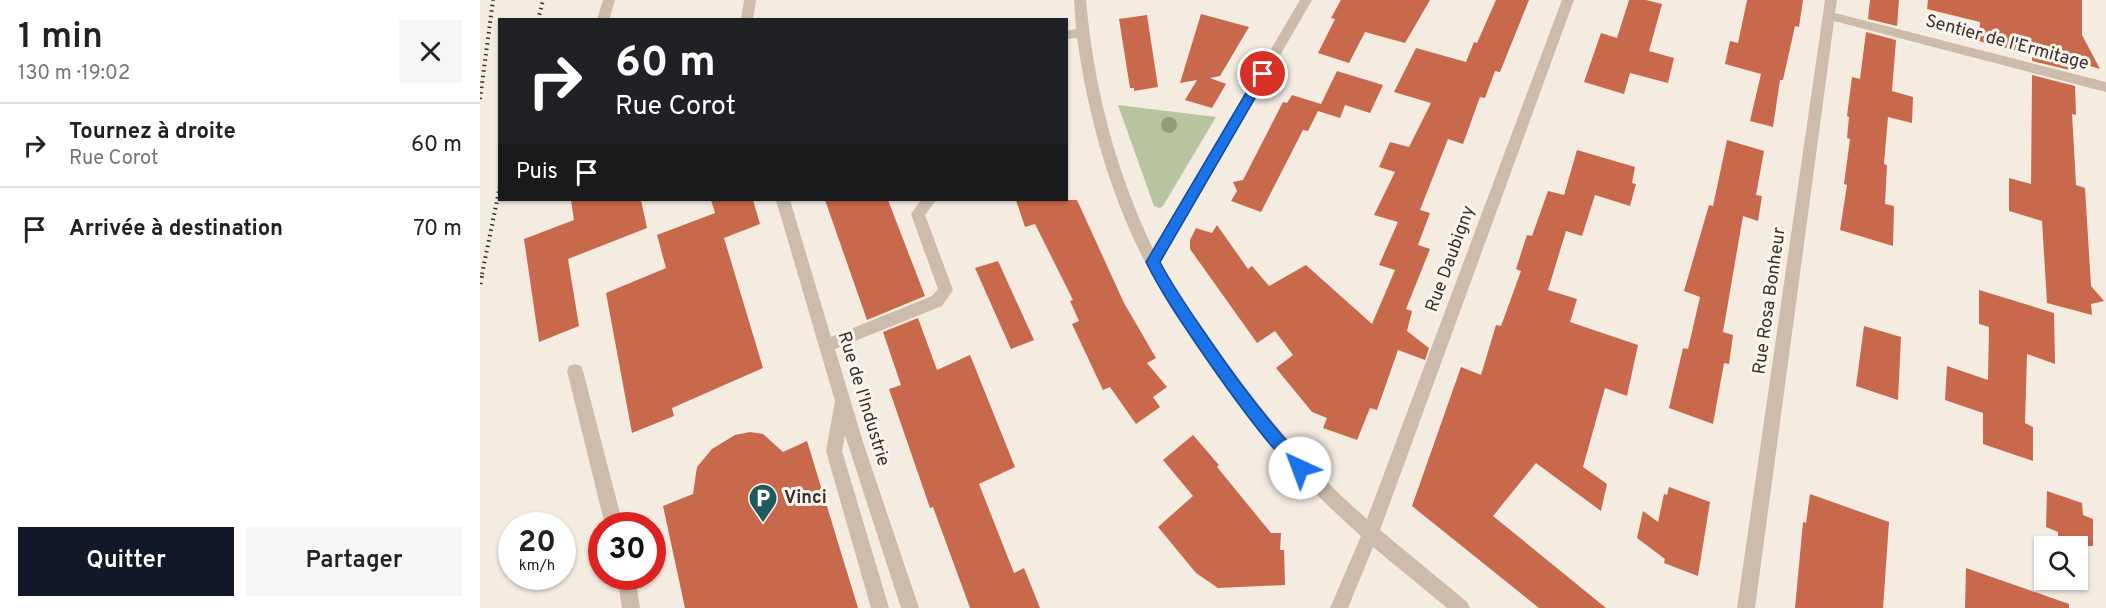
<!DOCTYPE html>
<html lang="fr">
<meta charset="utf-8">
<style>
body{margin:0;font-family:Overpass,sans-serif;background:#f6f6f6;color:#222;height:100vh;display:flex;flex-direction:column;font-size:22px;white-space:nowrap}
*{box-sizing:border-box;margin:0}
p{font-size:20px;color:#767676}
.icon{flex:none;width:33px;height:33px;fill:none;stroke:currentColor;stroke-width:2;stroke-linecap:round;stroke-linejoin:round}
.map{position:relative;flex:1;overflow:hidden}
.panel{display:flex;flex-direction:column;background:#fff;width:480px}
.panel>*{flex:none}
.hud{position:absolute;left:18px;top:18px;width:570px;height:183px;border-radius:0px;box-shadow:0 2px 4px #0004;background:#202124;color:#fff;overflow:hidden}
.buttons{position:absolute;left:1554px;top:536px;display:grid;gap:12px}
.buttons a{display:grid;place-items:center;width:54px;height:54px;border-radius:0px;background:#fff;box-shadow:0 2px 4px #0004;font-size:30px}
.speed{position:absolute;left:18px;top:512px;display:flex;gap:12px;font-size:30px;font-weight:700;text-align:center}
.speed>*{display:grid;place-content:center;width:78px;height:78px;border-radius:50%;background:#fff;box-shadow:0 2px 4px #0004;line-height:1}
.speed small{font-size:15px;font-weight:400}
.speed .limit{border:9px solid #d22;background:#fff;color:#111}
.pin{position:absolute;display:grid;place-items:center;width:51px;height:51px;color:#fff;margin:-26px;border:3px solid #fff;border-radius:50%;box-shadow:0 2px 6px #0007}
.me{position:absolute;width:66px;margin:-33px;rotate:317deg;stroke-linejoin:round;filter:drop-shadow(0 0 4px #0008)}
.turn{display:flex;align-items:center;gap:21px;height:126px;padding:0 18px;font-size:27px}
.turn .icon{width:78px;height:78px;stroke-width:2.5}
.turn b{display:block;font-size:42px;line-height:51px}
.then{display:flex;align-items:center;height:57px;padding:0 18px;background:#0003;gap:12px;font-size:22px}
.round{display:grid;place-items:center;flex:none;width:63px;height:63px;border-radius:0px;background:#f6f6f6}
.headline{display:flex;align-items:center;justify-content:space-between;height:102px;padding:0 18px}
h1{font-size:36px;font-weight:600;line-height:45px}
.button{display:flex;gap:12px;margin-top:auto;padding:12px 18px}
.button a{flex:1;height:69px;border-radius:0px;background:#111827;color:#fff;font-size:24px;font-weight:600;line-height:69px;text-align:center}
.button a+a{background:#f6f6f6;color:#222}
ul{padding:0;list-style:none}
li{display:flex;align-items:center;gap:18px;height:84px;padding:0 18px;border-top:2px solid #e0e0e0}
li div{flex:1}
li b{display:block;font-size:22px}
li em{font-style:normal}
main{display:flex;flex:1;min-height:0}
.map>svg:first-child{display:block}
</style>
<main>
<section class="panel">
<div class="headline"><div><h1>1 min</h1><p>130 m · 19:02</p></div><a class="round"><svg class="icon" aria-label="close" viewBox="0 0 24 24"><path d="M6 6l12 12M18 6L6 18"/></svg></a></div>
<ul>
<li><svg class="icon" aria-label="right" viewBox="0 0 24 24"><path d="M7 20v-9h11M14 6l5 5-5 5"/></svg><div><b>Tournez à droite</b><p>Rue Corot</p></div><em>60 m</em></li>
<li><svg class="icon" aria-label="arrive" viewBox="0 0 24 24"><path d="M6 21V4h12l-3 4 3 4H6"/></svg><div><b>Arrivée à destination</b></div><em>70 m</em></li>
</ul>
<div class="button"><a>Quitter</a><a>Partager</a></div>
</section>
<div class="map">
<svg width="1626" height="608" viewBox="0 0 1626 608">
<rect width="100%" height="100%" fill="#f4ebe1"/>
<path fill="#b8c4a0" d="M638 105 736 117 683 206 680 208 674 206Z"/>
<path fill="#c8694b" d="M861 0H950L925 43 885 32 869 63 838 53 855 19 851 18Z
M1016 0H1049L1020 72 1015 71 1005 98 1000 97 983 144 968 139 940 210 950 213 938 245 950 249 926 309 932 311 927 331 949 348 945 360 918 350 897 410 890 408 877 440 843 428 847 418 832 412 796 368 813 355 795 331 777 343 710 249V240L716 228 732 233 737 225 768 269 772 266 789 286 826 265 892 324 915 270 899 265 918 222 894 215 915 172 899 167 910 142 929 147 951 103 914 92 936 48 986 62 994 42 997 43Z
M1149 0H1166L1182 4 1169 51 1194 58 1188 83 1150 73 1144 94 1104 82 1121 33 1137 38Z
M1267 0H1323L1319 27 1315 26 1303 80H1300L1293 127 1270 121 1281 74 1245 64 1250 41 1258 43Z
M1390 0H1419L1417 26 1388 19Z
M1448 0H1602V35L1620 69 1593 61 1594 71 1552 61V55L1499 41 1500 22 1447 9Z
M721 14 769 27 740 76 730 78 746 84 732 108 705 100 717 80 700 83Z
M667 15 678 87 654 91V88H650L639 19Z
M1386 32 1416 40 1412 91 1433 97 1432 123 1408 117 1404 164 1407 165 1405 204 1414 206 1413 246 1360 230 1367 185 1364 184 1370 139 1367 138 1369 117 1367 116 1372 77 1380 79Z
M857 71 903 85 890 113 865 105 860 118 838 111 828 131 823 130 781 212 751 201 757 191 753 182 763 180 803 102 807 103 812 95 841 104Z
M1552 75 1595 86 1596 115 1592 114 1596 185 1605 188 1611 286 1624 301 1611 304 1612 315 1567 303 1562 221 1529 211V178L1551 184Z
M1247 140 1284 151 1276 195 1282 196 1278 221 1263 216 1243 332 1253 335 1249 364 1244 363 1233 424 1189 408 1203 348 1208 349 1220 297 1204 291 1229 205 1233 206Z
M1097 150 1155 167 1152 183 1156 184 1150 206 1115 195 1102 236 1086 231 1068 290 1097 299 1090 322 1158 345 1147 396 1125 388 1103 467 1127 484 1121 511 1056 463 1013 516 1126 608H1059L932 506 981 367 1001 375 1016 325 1021 326 1041 271 1036 269 1047 235 1052 236 1068 191 1084 195Z
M91 200H161L167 228 88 259 99 326 59 342 44 239 94 220Z
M231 200H273L280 224 244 238 283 368 192 408 194 416 152 433 126 293 186 268 177 235 235 213Z
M345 200H408L445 296 387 320Z
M536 200H597L644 303 676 358 667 363 687 387 673 397 680 407 656 424 630 387 623 390 592 324 599 321 590 301 593 300 555 224 545 227Z
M518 261 554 340 531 349 495 268Z
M1499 290 1574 313 1575 364 1547 354 1545 423 1553 427V461L1503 444V413L1465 400 1467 366 1508 380 1509 327 1499 324Z
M438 318 457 370 490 355 535 467 499 484 534 573 544 568 560 608H490L453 507 450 508 409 389 421 385 403 332Z
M1384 326 1421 337 1418 400 1376 386Z
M270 432 283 434 303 452 327 441 378 608H205L183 506 213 494 217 467 232 449 255 435Z
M713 435 739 465 737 467 791 533H801L800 550H804L805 585 738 588 716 573 678 527 713 496 683 460Z
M1189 487 1230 502 1218 576 1184 563 1185 559 1157 538 1163 511 1178 522 1184 494 1187 495Z
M1567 491 1602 503 1603 515 1613 519V546H1578V532L1566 527Z
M1330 494 1409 522 1403 608H1315L1323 522 1326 523Z
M1486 568 1589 604V608H1485Z"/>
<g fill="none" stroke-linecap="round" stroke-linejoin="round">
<path fill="#cdbbac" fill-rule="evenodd" d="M123 0H135L129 20H117Z
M264 0H276L273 20H261Z
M594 0H606C614 88 635 169 673 249L820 0H832L680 263C697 293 716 319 736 347 781 411 828 468 887 519L1082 0H1094L900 530 987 602 990 608H967L893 547 868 608H850L881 536C819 482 772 426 726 359 711 337 696 317 683 295 636 215 610 129 597 38L586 39V31L596 29Z
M1345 0H1357L1355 13 1626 82V92L1354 21 1275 608H1257Z
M296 200H310L351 337 452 296 458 289 431 214 441 200H456L445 215 473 290 462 306 355 349 383 442 439 608H421L365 435 362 451 409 608H391L346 451 355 401Z
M95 364 101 366 103 371 143 525H125L87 371 89 366Z
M137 576H155L160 608H142Z"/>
<path stroke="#3b302b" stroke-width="4" stroke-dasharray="1.5 4" stroke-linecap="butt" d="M58 20 63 0
M0 99 13 0
M2 274 20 186"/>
<path stroke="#3b302b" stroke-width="5" stroke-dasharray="1.5 5" stroke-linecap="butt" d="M0 284 2 273"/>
</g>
<circle fill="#969b7f" cx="689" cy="125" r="8"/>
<path fill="#1a73e8" stroke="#114b97" stroke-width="1.5" d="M783 70 789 74 680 262C694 289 712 314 729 339 759 383 790 424 826 462L828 468 826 473 820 475 815 473C779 434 749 392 719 348 700 320 681 292 666 262L779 71Z"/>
<defs>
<g id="parking-pin" transform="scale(1.5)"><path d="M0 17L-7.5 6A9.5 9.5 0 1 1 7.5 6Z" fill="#1f5a5e" stroke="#fbf5ee"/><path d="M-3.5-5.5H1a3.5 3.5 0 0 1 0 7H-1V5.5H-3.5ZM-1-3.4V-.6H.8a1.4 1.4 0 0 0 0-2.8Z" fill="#fff"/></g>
</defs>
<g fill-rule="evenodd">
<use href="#parking-pin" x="283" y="498"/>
</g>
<g text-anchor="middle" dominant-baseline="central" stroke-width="6" stroke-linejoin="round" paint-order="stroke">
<g font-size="18" fill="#3b302b" stroke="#fbf5ee">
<text transform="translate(1527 43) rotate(15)">Sentier de l'Ermitage</text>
<text transform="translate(971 259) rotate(-70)">Rue Daubigny</text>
<text transform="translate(1290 301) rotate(-82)">Rue Rosa Bonheur</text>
<text transform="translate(383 399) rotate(73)">Rue de l'Industrie</text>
</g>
<g font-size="18" font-weight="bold" fill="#3b302b" stroke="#fbf5ee" text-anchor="start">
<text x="304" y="498">Vinci</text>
</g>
</g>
</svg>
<div class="buttons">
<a><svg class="icon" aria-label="search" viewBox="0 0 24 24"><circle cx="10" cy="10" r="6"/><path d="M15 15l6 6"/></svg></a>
</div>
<div class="speed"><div>20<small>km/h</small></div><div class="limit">30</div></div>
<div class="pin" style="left:783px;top:74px;background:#d93025"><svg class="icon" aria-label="arrive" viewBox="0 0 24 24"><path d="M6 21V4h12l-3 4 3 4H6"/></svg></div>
<svg class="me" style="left:820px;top:468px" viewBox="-20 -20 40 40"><circle r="19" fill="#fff"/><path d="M0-13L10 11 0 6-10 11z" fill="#1a73e8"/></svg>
<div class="hud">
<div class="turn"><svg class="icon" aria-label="right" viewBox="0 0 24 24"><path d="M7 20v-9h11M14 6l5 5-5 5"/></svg><div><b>60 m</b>Rue Corot</div></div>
<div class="then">Puis<svg class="icon" aria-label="arrive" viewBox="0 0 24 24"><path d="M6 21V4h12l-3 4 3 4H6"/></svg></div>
</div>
</div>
</main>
